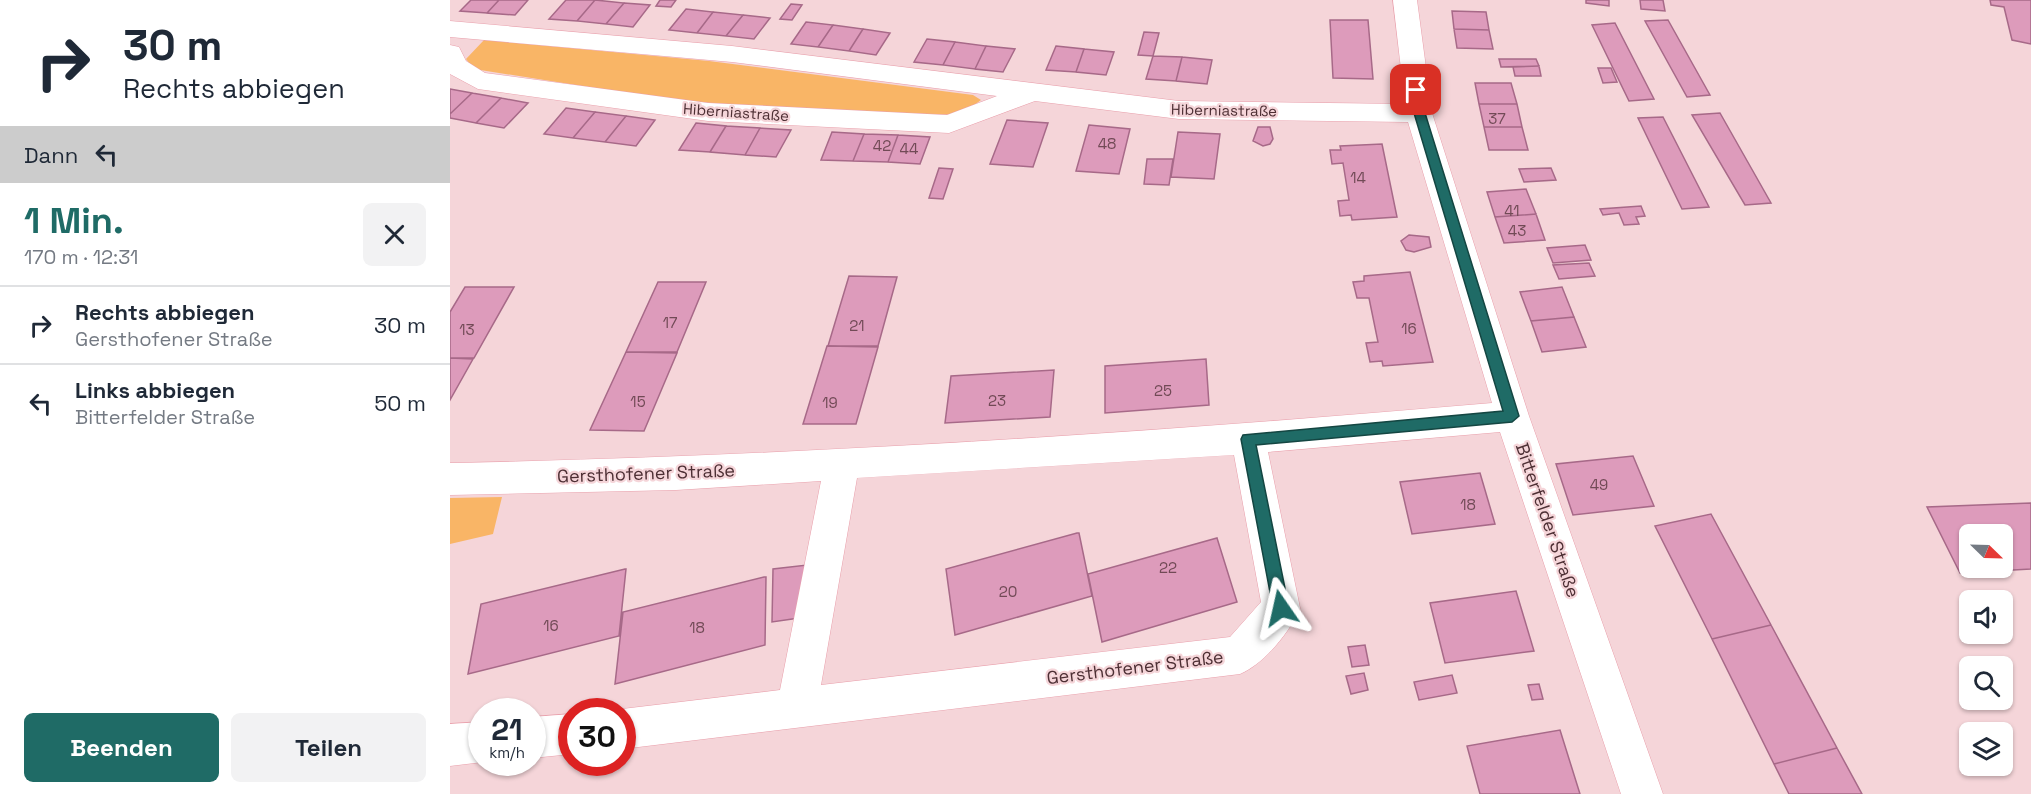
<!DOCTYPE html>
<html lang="de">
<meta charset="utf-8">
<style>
body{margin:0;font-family:"Space Grotesk",sans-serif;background:#f2f2f3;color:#1f2937;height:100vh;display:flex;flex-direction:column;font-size:22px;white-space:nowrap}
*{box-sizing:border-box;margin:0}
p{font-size:20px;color:#747a83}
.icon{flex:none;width:33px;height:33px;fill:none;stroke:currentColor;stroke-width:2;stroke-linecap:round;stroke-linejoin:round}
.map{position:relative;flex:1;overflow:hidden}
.sheet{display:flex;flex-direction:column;background:#fff;width:450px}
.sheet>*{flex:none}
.hud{background:#fff;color:#1f2937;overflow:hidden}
.needle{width:39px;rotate:113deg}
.buttons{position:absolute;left:1509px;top:524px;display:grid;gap:12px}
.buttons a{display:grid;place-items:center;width:54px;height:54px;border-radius:9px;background:#fff;box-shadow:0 2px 4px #0004;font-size:30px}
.speed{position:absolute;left:18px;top:698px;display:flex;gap:12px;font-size:30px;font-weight:700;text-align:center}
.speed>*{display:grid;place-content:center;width:78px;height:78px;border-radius:50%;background:#fff;box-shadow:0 2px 4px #0004;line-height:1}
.speed small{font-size:15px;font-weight:400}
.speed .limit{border:9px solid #d22;background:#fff;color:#111}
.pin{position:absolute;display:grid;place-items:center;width:51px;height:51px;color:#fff;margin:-26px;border-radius:12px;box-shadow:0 3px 9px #0006}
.me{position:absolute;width:66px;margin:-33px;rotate:349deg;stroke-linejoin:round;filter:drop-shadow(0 0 4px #0008)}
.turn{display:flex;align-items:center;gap:21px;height:126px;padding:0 24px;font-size:27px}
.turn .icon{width:78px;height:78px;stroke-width:2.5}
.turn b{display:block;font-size:42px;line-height:51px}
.then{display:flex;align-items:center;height:57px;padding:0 24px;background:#0003;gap:12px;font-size:22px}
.round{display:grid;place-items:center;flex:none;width:63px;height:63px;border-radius:9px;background:#f2f2f3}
.head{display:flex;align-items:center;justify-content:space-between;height:102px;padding:0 24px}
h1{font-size:36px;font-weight:700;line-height:45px;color:#1f6b66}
.cta{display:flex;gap:12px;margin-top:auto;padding:12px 24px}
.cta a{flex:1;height:69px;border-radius:9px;background:#1f6b66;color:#fff;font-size:24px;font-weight:700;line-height:69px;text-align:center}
.cta a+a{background:#f2f2f3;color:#1f2937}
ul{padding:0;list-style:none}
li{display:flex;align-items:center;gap:18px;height:78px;padding:0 24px;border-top:2px solid #e0e1e3}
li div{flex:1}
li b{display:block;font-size:22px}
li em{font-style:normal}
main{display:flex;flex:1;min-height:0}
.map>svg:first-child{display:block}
</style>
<main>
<section class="sheet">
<div class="hud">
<div class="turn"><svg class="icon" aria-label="right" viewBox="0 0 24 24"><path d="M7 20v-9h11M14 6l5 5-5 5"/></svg><div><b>30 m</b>Rechts abbiegen</div></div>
<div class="then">Dann<svg class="icon" aria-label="left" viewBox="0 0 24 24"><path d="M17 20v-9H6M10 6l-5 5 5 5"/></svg></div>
</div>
<div class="head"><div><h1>1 Min.</h1><p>170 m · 12:31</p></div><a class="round"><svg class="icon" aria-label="close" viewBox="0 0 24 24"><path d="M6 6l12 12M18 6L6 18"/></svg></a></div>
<ul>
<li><svg class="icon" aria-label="right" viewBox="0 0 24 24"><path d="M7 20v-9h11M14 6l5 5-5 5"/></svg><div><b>Rechts abbiegen</b><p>Gersthofener Straße</p></div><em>30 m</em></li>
<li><svg class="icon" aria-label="left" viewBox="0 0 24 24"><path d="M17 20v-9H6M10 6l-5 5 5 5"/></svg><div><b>Links abbiegen</b><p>Bitterfelder Straße</p></div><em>50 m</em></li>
</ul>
<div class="cta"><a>Beenden</a><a>Teilen</a></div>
</section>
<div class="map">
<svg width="1581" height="794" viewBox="0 0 1581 794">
<rect width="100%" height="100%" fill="#f5d5d9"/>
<path fill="#f9b566" d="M34 40 259 61 523 95 531 100 512 114 487 115 272 104 208 98 24 69 16 59Z
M52 497 43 534 0 544V498Z"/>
<path fill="#dd9bbb" stroke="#a76988" stroke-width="1.5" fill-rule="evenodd" d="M21 0H49L37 13 10 11Z
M49 0H78L65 15 37 13Z
M116 0H145L127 21 99 19Z
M145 0 174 3 156 24 127 21Z
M210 0H226L221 7 206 6Z
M1136 0H1159V6L1136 3Z
M1190 0H1213L1215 11 1191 9Z
M1540 0H1581V44L1562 40 1554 7 1541 5Z
M174 3 200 5 183 27 156 24Z
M341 4 352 5 342 20 330 19Z
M236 9 263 12 247 33 219 30Z
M1002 11 1036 12 1039 30 1004 29Z
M263 12 293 15 276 36 247 33Z
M293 15 320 18 304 39 276 36Z
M880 20H918L923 79 883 78Z
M1218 20 1260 95 1237 97 1195 21Z
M356 22 383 25 368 47 341 44Z
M1165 23 1204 99 1179 101 1142 25Z
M383 25 413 29 399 51 368 47Z
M413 29 440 33 426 55 399 51Z
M1004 29 1039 30 1043 49 1007 48Z
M694 32 709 33 703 56 688 55Z
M477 39 505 42 493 65 464 62Z
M505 42 536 46 525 69 493 65Z
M536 46 565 49 553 72 525 69Z
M606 46 634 49 626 72 596 70Z
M634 49 664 52 656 75 626 72Z
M703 56 732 57 726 81 696 79Z
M732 57 762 60 757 84 726 81Z
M1049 59H1086L1089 66 1051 67Z
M1089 66 1091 76H1065L1063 67Z
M1148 68H1161L1167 82 1153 83Z
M1025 83H1061L1067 104H1029Z
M0 89 22 93 0 114Z
M22 93 51 98 26 123 0 118V114Z
M51 98 78 103 54 128 26 123Z
M1029 104H1067L1072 127H1034Z
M116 108 145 112 123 138 94 134Z
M145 112 176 116 155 142 123 138Z
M1270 113 1321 203 1295 205 1242 115Z
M176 116 205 120 186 146 155 142Z
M1213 117 1259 207 1232 209 1188 118Z
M557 120 598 123 583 167 540 164Z
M246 123 276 126 260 152 229 150Z
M639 125 680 129 669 174 626 171Z
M276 126 310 128 295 155 260 152Z
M808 127H820L823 139 820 144 813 146 803 141Z
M1034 127H1072L1078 150H1039Z
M310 128 341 130 326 157 295 155Z
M382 132 414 134 403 161 371 160Z
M728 132 770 134 764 179 721 177Z
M414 134 448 135 438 162 403 161Z
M448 135 480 137 470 164 438 162Z
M932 144 947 217 902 220 901 215 890 216 888 201 899 200 893 163 882 164 880 150H891L890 146Z
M697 159H723L719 185 694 184Z
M489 168 503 169 493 199 479 198Z
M1101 168 1106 180 1074 182 1069 169Z
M1076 189 1086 214 1045 217 1037 192Z
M1191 206 1195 216 1186 217 1189 224 1174 225 1169 213 1153 215 1150 209Z
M1086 214 1095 240 1054 243 1045 217Z
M959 235 979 237 981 247 964 252 956 250 951 241Z
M1135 245 1141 260 1103 263 1097 248Z
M1139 263 1145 276 1109 279 1103 265Z
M960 272 983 362 933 366 932 361 920 362 916 343 928 342 919 298H907L903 282 914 281V276Z
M399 276 447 277 428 346H378Z
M208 282H256L227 352H176Z
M15 287H64L24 358H0V312Z
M1112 287 1124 317 1081 321 1070 292Z
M1124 317 1136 347 1092 352 1081 321Z
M377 346 428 347 406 424H353Z
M176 352 227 353 194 431 140 430Z
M0 358 23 359 0 400Z
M756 359 759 405 655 413V366Z
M604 370 600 417 495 423 501 376Z
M1183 456 1204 506 1123 515 1106 464Z
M1030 473 1045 524 962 534 950 482Z
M1581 503V569L1510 573 1477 507ZM1520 534H1552V567H1520Z
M1261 514 1321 625 1262 639 1205 526Z
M627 533H629L642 596 505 635 496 569Z
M767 538 787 602 652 642 638 574Z
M357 565 349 618 322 622 323 569Z
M175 569H176L169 636 18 674 31 604Z
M314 577H316L315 645 165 684 173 612Z
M1066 591 1084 651 995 663 980 603Z
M1321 625 1387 748 1324 764 1262 639Z
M915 645 919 665 902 667 898 647Z
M914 673 918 690 901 694 896 676Z
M1002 675 1007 693 969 700 964 682Z
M1089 684 1093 699 1082 700 1078 685Z
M1110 730 1130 794H1030L1017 746Z
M1387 748 1412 794H1339L1324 764Z"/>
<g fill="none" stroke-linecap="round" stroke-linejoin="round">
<g stroke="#e99fab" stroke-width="1">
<path id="minor" d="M943 0H967L982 113 1079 416 1213 794H1171L1050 432 818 452 850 608C840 632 814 664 790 674L172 749V711H166L172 709 330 690 371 481 226 490 0 495V463C348 456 695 433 1042 403L958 122 729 119 585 101 499 133 258 121 28 89 0 74V45L9 47 16 61 35 73 258 103 497 115 547 96 282 62 0 37V21L282 46 729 101 955 104ZM784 455 811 602 780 637 371 685 407 478Z
M122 714V754L82 758V717Z
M32 722 33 762 0 766V724Z"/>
</g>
<use href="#minor" fill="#fff" fill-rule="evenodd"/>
</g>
<path fill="#1f6b66" stroke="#144642" stroke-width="1.5" d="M966 87 972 90 975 113 1069 416 1062 422 806 445 839 608 837 614 831 616 825 614 823 608 791 439 793 435 1053 411 964 113 961 90Z"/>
<g text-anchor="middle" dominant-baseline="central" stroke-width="4.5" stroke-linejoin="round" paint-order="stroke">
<g font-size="15" fill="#4d2f34" stroke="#f5d5d9">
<text transform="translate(774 110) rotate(1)">Hiberniastraße</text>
<text transform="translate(286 112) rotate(4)">Hiberniastraße</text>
</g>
<g font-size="15" fill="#714a56">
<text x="1047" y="118">37</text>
<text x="657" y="143">48</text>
<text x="432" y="145">42</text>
<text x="459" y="148">44</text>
<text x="908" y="177">14</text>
<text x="1062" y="210">41</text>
<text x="1067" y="230">43</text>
<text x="220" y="322">17</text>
<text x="407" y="325">21</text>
<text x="959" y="328">16</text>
<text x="17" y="329">13</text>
<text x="713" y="390">25</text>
<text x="547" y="400">23</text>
<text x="188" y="401">15</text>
<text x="380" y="402">19</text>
<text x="1149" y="484">49</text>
<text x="1018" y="504">18</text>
<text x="718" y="567">22</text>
<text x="558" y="591">20</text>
<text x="101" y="625">16</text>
<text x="247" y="627">18</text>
</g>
<g font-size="18" fill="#4d2f34" stroke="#f5d5d9">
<text transform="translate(196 473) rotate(-2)">Gersthofener Straße</text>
<text transform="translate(1098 520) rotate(71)">Bitterfelder Straße</text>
<text transform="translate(685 667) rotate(-7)">Gersthofener Straße</text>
</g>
</g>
</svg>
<div class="buttons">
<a><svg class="needle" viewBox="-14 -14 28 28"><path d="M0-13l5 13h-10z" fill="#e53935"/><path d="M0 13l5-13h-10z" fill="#747a83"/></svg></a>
<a><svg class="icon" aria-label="sound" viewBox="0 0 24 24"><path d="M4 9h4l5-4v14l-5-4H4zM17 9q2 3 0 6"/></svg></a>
<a><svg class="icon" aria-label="search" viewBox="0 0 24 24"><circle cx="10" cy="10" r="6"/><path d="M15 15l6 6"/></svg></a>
<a><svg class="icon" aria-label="layers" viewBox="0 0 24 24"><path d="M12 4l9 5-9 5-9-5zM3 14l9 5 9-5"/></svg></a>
</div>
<div class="speed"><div>21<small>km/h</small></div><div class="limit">30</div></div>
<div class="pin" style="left:966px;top:90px;background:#d93025"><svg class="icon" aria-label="arrive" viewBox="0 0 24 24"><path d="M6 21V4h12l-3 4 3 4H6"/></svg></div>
<svg class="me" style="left:831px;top:608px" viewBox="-20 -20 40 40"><path d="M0-17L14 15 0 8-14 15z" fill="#1f6b66" stroke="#fff" stroke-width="4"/></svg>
</div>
</main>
